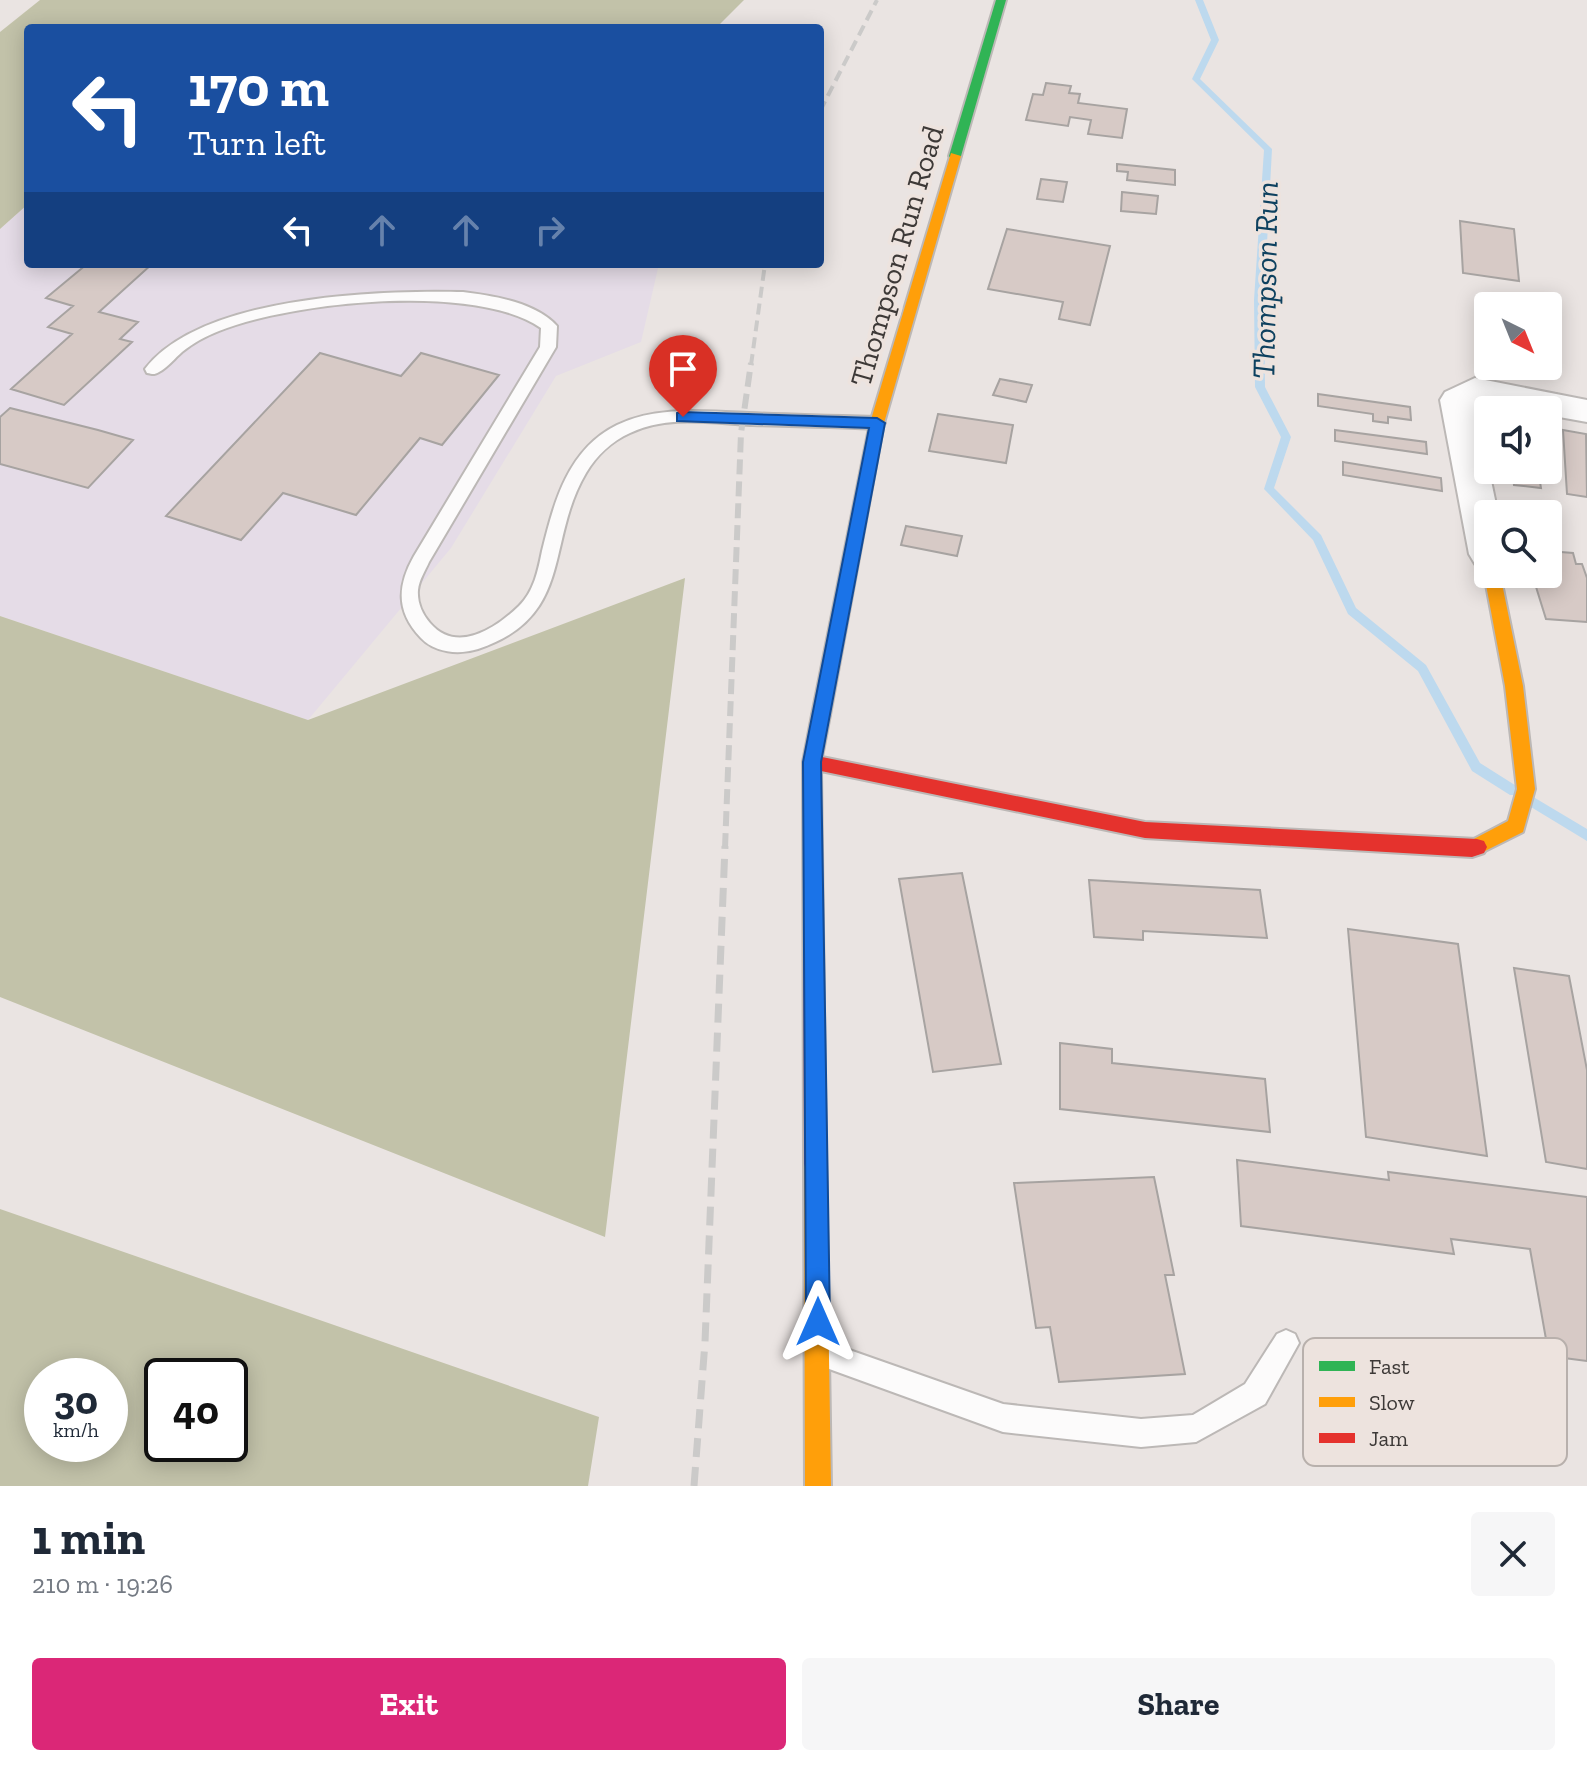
<!DOCTYPE html>
<meta charset="utf-8">
<style>
body{margin:0;font-family:"Zilla Slab",serif;background:#f6f6f7;color:#1f2937;height:100vh;display:flex;flex-direction:column;font-size:30px;white-space:nowrap}
*{box-sizing:border-box;margin:0}
p{font-size:26px;color:#747a83}
.icon{flex:none;width:44px;height:44px;fill:none;stroke:currentColor;stroke-width:2;stroke-linecap:round;stroke-linejoin:round}
.map{position:relative;height:1486px;overflow:hidden}
.details{display:flex;flex-direction:column;background:#fff;flex:1}
.details>*{flex:none}
.top-card{position:absolute;left:24px;top:24px;width:800px;height:244px;border-radius:8px;box-shadow:0 4px 20px #0003;background:#1a4fa0;color:#fff;overflow:hidden}
.needle{width:52px;rotate:137deg}
.buttons{position:absolute;left:1474px;top:292px;display:grid;gap:16px}
.buttons a{display:grid;place-items:center;width:88px;height:88px;border-radius:8px;background:#fff;box-shadow:0 4px 20px #0003;font-size:40px}
.speed{position:absolute;left:24px;top:1358px;display:flex;gap:16px;font-size:40px;font-weight:700;text-align:center}
.speed>*{display:grid;place-content:center;width:104px;height:104px;border-radius:50%;background:#fff;box-shadow:0 4px 20px #0003;line-height:1}
.speed small{font-size:20px;font-weight:400}
.speed .limit{border:4px solid #111;border-radius:12px;background:#fff;color:#111}
.pin{position:absolute;display:grid;place-items:center;width:68px;height:68px;color:#fff;margin:-82px -34px;border-radius:50% 50% 50% 0;rotate:-45deg;box-shadow:0 0 8px #0007}
.pin .icon{rotate:45deg}
.me{position:absolute;width:88px;margin:-44px;rotate:0deg;stroke-linejoin:round;filter:drop-shadow(0 0 6px #0008)}
.turn{display:flex;align-items:center;gap:28px;height:168px;padding:0 32px;font-size:36px}
.turn .icon{width:104px;height:104px;stroke-width:2.5}
.turn b{display:block;font-size:56px;line-height:68px}
.lanes{display:flex;align-items:center;height:76px;padding:0 32px;background:#0003;justify-content:center;gap:40px;direction:ltr}
.lanes .off{opacity:.35}
.round{display:grid;place-items:center;flex:none;width:84px;height:84px;border-radius:8px;background:#f6f6f7}
.head{display:flex;align-items:center;justify-content:space-between;height:136px;padding:0 32px}
h1{font-size:48px;font-weight:700;line-height:60px}
.action{display:flex;gap:16px;margin-top:auto;padding:16px 32px}
.action a{flex:1;height:92px;border-radius:8px;background:#db2777;color:#fff;font-size:32px;font-weight:700;line-height:92px;text-align:center}
.action a+a{background:#f6f6f7;color:#1f2937}
.map>svg:first-child{display:block}
</style>
<div class="map">
<svg width="1587" height="1486" viewBox="0 0 1587 1486">
<rect width="100%" height="100%" fill="#eae4e2"/>
<path fill="#e5dce7" d="M28 204V264H659L641 342 556 376 451 548 308 720 0 616V229Z"/>
<path fill="#c2c2a9" fill-rule="evenodd" d="M40 0H744L716 28H28V204L0 229V32Z
M685 578 605 1237 0 997V616L308 720Z
M0 1209 599 1417 588 1486H0ZM42 1376H110V1444H42ZM162 1376H230V1444H162Z"/>
<g fill="none" stroke-linecap="round" stroke-linejoin="round">
<path fill="#bdd9ee" fill-rule="evenodd" d="M1195 0H1203L1219 40 1200 79 1272 149 1264 300 1265 387 1291 437 1274 488 1321 535 1356 608 1426 665 1480 763 1518 787 1520 791 1518 795H1510L1472 771 1418 671 1348 614 1313 540 1264 489 1281 437 1255 387 1254 300 1264 150 1192 79 1211 40Z
M1530 795 1587 829V841L1526 804 1524 800 1526 796Z"/>
</g>
<path fill="#d7cac6" stroke="#a7a3a1" stroke-width="2" d="M1046 83 1071 86 1069 93 1080 94 1078 103 1127 109 1122 138 1088 134 1091 120 1070 117 1068 126 1026 120 1033 94 1043 95Z
M1117 164 1175 170V185L1127 180 1128 172 1117 171Z
M1041 179 1067 182 1063 202 1037 199Z
M1122 192 1158 196 1156 214 1121 211Z
M1460 221 1514 229 1519 281 1463 273Z
M1007 229 1110 246 1090 325 1059 319 1063 302 988 289Z
M87 264H152L99 312 138 322 120 339 132 342 64 405 11 389 72 334 48 327 73 306 46 298Z
M320 353 401 376 421 353 499 375 442 445 420 438 356 515 283 493 241 540 166 516Z
M1000 379 1032 385 1026 402 993 395Z
M1318 394 1410 407 1411 420 1388 417V423L1373 421V414L1318 406Z
M10 408 98 430 133 440 88 488 0 464V417Z
M938 414 1013 425 1006 463 929 451Z
M1335 430 1426 442 1427 454 1335 441Z
M1563 430 1586 434 1587 497 1567 494Z
M1343 462 1441 478 1442 491 1343 475Z
M1512 470H1538L1541 488 1514 485Z
M906 526 962 536 957 556 901 545Z
M1548 551 1573 553 1576 564H1582L1587 578V622L1546 619 1532 574H1548Z
M962 873 1001 1064 933 1072 899 879Z
M1089 880 1260 890 1267 938 1143 931V940L1094 937Z
M1348 929 1458 944 1487 1156 1366 1137Z
M1514 968 1569 976 1587 1070V1169L1546 1162Z
M1060 1043 1112 1049V1063L1265 1079 1270 1132 1060 1109Z
M1237 1160 1389 1180 1388 1172 1587 1197V1361L1549 1356 1530 1249 1451 1239 1454 1254 1241 1226Z
M1154 1177 1174 1275H1165L1185 1374 1059 1382 1050 1327 1036 1328 1014 1183Z"/>
<g fill="none" stroke-linecap="round" stroke-linejoin="round">
<g stroke="#bcb8b6" stroke-width="4">
<path id="lane" d="M463 292C494 296 535 302 557 326L556 347 429 562C425 571 419 580 418 590 417 602 422 614 430 623 457 654 495 629 519 606 534 591 538 571 542 551 554 502 568 449 617 425 658 405 706 412 749 413 792 415 834 416 877 417L885 423 877 429C835 427 792 426 750 425 711 423 666 415 630 433 612 441 596 456 586 473 545 542 575 617 478 649 459 655 435 653 421 638 396 612 397 586 414 556L540 347 541 328C475 282 291 302 219 331 206 336 193 343 182 352 175 358 167 368 159 372 154 375 153 374 147 373L145 369C201 296 377 290 463 292Z
M1286 1330 1295 1334 1299 1343 1265 1404 1196 1442 1141 1447 1003 1432 821 1366 812 1362 808 1353 812 1344 821 1340 1003 1404 1141 1419 1193 1415 1245 1384 1277 1334Z"/>
</g>
<g stroke="#bcb8b6" stroke-width="4">
<path id="street" d="M1475 378 1587 400V422L1548 415V410H1524L1480 401 1475 404 1498 514H1488V568L1475 564 1469 554 1440 400 1445 392Z"/>
</g>
<g stroke="#bcb8b6" stroke-width="4">
<path id="fast" d="M996 0H1006L961 156 951 159 949 156Z"/>
</g>
<g stroke="#bcb8b6" stroke-width="4">
<path id="slow" d="M951 153 961 156 884 423 830 715 827 720H815L812 715 870 423Z
M1488 569V574H1500L1523 686 1535 789 1523 832 1477 855 1470 853 1467 847 1470 841 1508 821 1517 789 1505 686 1484 574Z
M815 1153 823 1156 826 1164 831 1486H805L804 1164 807 1156Z"/>
</g>
<g stroke="#bcb8b6" stroke-width="4">
<path id="jam" d="M821 708 827 710 830 715 822 757 1145 822 1477 839 1484 841 1487 847 1484 853 1472 857 1145 838 821 771 826 1164 823 1172 815 1175 807 1172 804 1164 803 762 812 715 815 710Z"/>
</g>
<use href="#lane" fill="#fcfbfb" fill-rule="evenodd"/>
<use href="#street" fill="#fcfbfb" fill-rule="evenodd"/>
<use href="#fast" fill="#30b455" fill-rule="evenodd"/>
<use href="#slow" fill="#ff9f0a" fill-rule="evenodd"/>
<use href="#jam" fill="#e5322d" fill-rule="evenodd"/>
<path stroke="#cbcac9" stroke-width="4" stroke-dasharray="11 6" stroke-linecap="butt" d="M820 111 877 0
M751 365 765 264"/>
<path stroke="#cbcac9" stroke-width="6" stroke-dasharray="15 7" stroke-linecap="butt" d="M725 848 741 433 751 363"/>
<path stroke="#cbcac9" stroke-width="7" stroke-dasharray="19 10" stroke-linecap="butt" d="M694 1486 705 1342 725 846"/>
</g>
<path fill="#1a73e8" stroke="#114b97" stroke-width="2" d="M683 412 877 418 885 423 821 762 830 1322 826 1331 818 1334 809 1331 806 1322 803 762 869 428 677 421V413Z"/>
<g text-anchor="middle" dominant-baseline="central" stroke-width="7" stroke-linejoin="round" paint-order="stroke">
<g font-size="30" fill="#3d3937" stroke="#ede3de">
<text transform="translate(897 256) rotate(-74)">Thompson Run Road</text>
</g>
<g font-size="32" font-style="italic" fill="#0e415f" stroke="#ede3de">
<text transform="translate(1265 280) rotate(-89)">Thompson Run</text>
</g>
</g>
<rect x="1303" y="1338" width="264" height="128" rx="12" fill="#ede3de" stroke="#b8b0ac" stroke-width="2"/>
<rect x="1319" y="1361" width="36" height="10" fill="#30b455"/>
<rect x="1319" y="1397" width="36" height="10" fill="#ff9f0a"/>
<rect x="1319" y="1433" width="36" height="10" fill="#e5322d"/>
<g font-size="22" fill="#3d3937">
<text x="1369" y="1374">Fast</text>
<text x="1369" y="1410">Slow</text>
<text x="1369" y="1446">Jam</text>
</g>
</svg>
<div class="buttons">
<a><svg class="needle" viewBox="-14 -14 28 28"><path d="M0-13l5 13h-10z" fill="#e53935"/><path d="M0 13l5-13h-10z" fill="#747a83"/></svg></a>
<a><svg class="icon" aria-label="sound" viewBox="0 0 24 24"><path d="M4 9h4l5-4v14l-5-4H4zM17 9q2 3 0 6"/></svg></a>
<a><svg class="icon" aria-label="search" viewBox="0 0 24 24"><circle cx="10" cy="10" r="6"/><path d="M15 15l6 6"/></svg></a>
</div>
<div class="speed"><div>30<small>km/h</small></div><div class="limit">40</div></div>
<div class="pin" style="left:683px;top:417px;background:#d93025"><svg class="icon" aria-label="arrive" viewBox="0 0 24 24"><path d="M6 21V4h12l-3 4 3 4H6"/></svg></div>
<svg class="me" style="left:818px;top:1322px" viewBox="-20 -20 40 40"><path d="M0-17L14 15 0 8-14 15z" fill="#1a73e8" stroke="#fff" stroke-width="4"/></svg>
<div class="top-card">
<div class="turn"><svg class="icon" aria-label="left" viewBox="0 0 24 24"><path d="M17 20v-9H6M10 6l-5 5 5 5"/></svg><div><b>170 m</b>Turn left</div></div>
<div class="lanes"><svg class="icon" aria-label="left" viewBox="0 0 24 24"><path d="M17 20v-9H6M10 6l-5 5 5 5"/></svg><svg class="icon off" aria-label="ahead" viewBox="0 0 24 24"><path d="M12 20V5M6 11l6-6 6 6"/></svg><svg class="icon off" aria-label="ahead" viewBox="0 0 24 24"><path d="M12 20V5M6 11l6-6 6 6"/></svg><svg class="icon off" aria-label="right" viewBox="0 0 24 24"><path d="M7 20v-9h11M14 6l5 5-5 5"/></svg></div>
</div>
</div>
<section class="details">
<div class="head"><div><h1>1 min</h1><p>210 m · 19:26</p></div><a class="round"><svg class="icon" aria-label="close" viewBox="0 0 24 24"><path d="M6 6l12 12M18 6L6 18"/></svg></a></div>
<div class="action"><a>Exit</a><a>Share</a></div>
</section>
